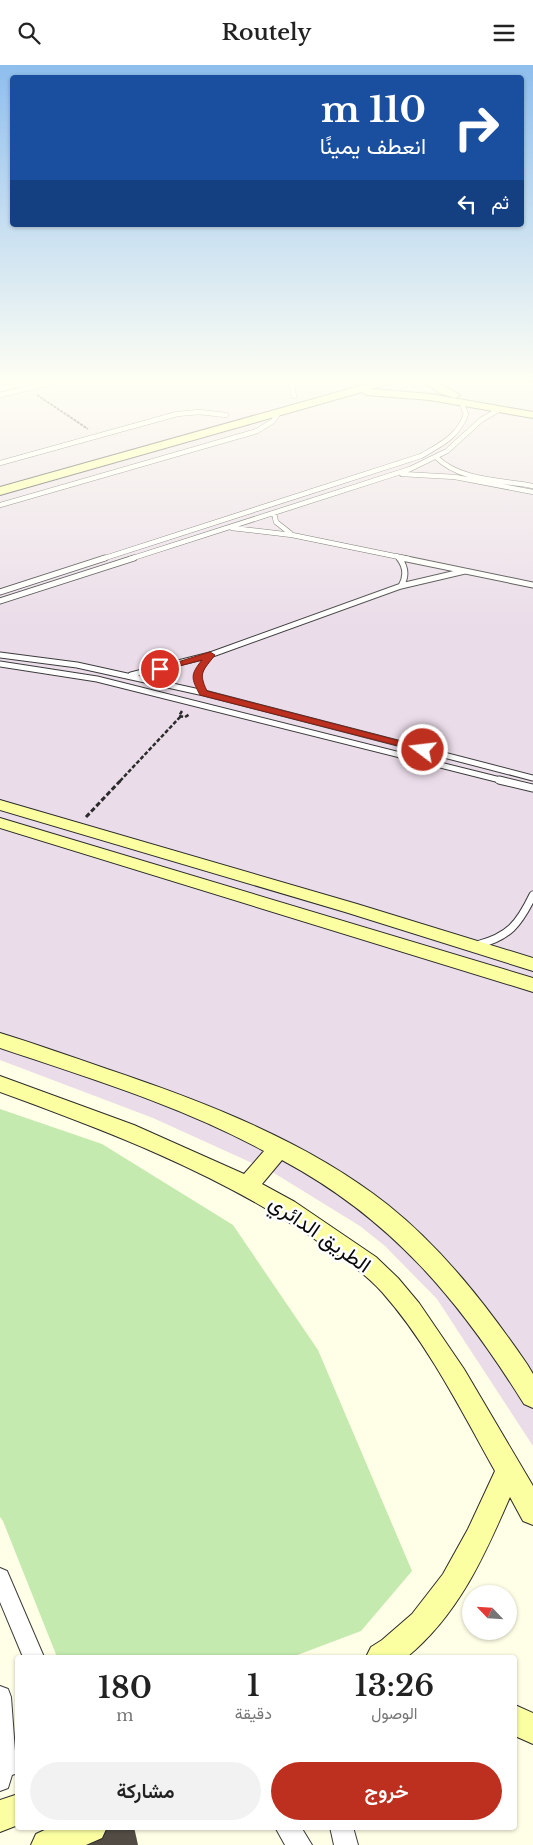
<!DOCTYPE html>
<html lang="ar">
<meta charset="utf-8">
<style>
body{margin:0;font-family:"Libre Baskerville",Vazirmatn,serif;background:#f2f2f2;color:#222;direction:rtl;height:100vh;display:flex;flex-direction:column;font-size:19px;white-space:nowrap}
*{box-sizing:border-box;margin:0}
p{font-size:16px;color:#767676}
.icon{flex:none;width:28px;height:28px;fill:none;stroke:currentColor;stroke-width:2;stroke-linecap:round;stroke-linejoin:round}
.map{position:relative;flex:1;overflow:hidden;direction:ltr}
.details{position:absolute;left:15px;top:1590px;width:502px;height:175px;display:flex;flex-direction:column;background:#fff;border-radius:5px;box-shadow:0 1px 4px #0004;direction:rtl}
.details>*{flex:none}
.banner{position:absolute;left:10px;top:10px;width:514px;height:152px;border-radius:5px;box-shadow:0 1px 4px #0004;direction:rtl;background:#1a4fa0;color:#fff;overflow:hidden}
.needle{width:32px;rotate:295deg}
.tools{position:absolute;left:462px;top:1520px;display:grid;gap:10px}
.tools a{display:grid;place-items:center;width:55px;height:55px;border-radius:50%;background:#fff;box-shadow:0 1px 4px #0004;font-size:25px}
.pin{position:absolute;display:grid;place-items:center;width:42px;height:42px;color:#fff;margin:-21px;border:2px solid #fff;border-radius:50%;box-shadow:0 1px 5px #0007}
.me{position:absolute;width:55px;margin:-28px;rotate:285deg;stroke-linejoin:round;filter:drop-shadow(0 0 4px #0008)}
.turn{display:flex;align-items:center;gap:18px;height:105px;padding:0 15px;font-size:22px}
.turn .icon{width:65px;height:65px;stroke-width:2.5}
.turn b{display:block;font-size:35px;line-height:42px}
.then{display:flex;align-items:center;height:48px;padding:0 15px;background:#0003;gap:10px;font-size:19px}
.eta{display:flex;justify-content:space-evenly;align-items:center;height:85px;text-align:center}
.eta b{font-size:30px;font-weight:600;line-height:35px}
.action{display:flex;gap:10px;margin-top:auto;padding:10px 15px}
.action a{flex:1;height:58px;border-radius:30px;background:#bd2f1e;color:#fff;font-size:20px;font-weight:600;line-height:58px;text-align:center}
.action a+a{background:#f2f2f2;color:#222}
header{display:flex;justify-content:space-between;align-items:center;height:65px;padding:0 15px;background:#fff;font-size:22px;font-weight:600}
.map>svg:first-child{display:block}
</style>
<header><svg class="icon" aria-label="menu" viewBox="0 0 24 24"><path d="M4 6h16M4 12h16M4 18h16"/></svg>Routely<svg class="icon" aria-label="search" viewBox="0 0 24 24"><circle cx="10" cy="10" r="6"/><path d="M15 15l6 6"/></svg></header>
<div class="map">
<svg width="533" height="1780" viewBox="0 0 533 1780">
<rect width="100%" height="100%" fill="#fffee6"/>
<path fill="#eadce9" d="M0 317H533V1381L437 1234 385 1181 360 1161 274 1108 153 1053 0 995Z"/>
<path fill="#c4eaaf" d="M0 1044 102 1079 233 1160 318 1285 412 1506 361 1566 292 1592H57L3 1456 0 1452Z"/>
<path fill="#524c45" d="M107 1762H134L138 1780H83L82 1772Z"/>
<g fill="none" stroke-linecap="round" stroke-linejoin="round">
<g stroke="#3c3c3c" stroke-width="5.5">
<path id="lane-far2" d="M291 317 294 331
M0 324 31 317
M0 330 52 317
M436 392C460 416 501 415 533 421
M0 398 177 349 199 347 226 350
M402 409 455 412 533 427
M0 440 257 366 273 356 279 347
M274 448 276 457 290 468
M232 463 292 470 409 494
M397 491 400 494
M102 494 421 391C440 380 459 371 466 349L461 337
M130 494 410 404 447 386 481 355 500 344"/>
</g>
<g stroke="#3c3c3c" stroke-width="7">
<path id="lane-far1" d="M399 493C406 502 407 511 401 521
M402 493 533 520
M0 527 105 493
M0 536 134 493
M0 590 77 600 204 628 533 713
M0 599 97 614 504 716
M131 610 210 590 401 521 465 506
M204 628C194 612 199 604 210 590"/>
</g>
<g stroke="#3c3c3c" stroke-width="9">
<path id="lane" d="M499 715 533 723
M477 880C509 872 519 859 533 830"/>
</g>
<g stroke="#3c3c3c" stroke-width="2">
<path id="street" d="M0 1503 7 1506 44 1592H23L0 1537Z
M0 1621 8 1624 11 1632 15 1686 18 1685V1708L12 1710 8 1723 0 1726Z
M275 1762H301L312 1780H285Z
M330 1762H353L358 1780H334Z"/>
</g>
<g stroke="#2b2b2b" stroke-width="2">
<path id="secondary" d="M374 317H390L389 319 371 324 430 329 533 347V353L430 335 367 330 362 327 0 430V422Z
M425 317H437L460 330 455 333 439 328Z
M0 735 357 839 533 893V906L345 847 0 745Z
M0 753 533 913V927L0 763Z
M0 968C36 979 72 992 107 1004 205 1037 307 1076 388 1140 443 1184 487 1241 527 1299L533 1309V1343L524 1339C459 1235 392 1154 282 1095L262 1119 295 1137 376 1192 398 1213 419 1238 464 1304 533 1421V1460L523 1456 510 1432C484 1492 458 1550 407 1592H366L371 1582 382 1575 412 1549 443 1509 468 1464 495 1406C461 1345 428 1279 382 1227 361 1204 333 1187 307 1169 212 1106 107 1066 0 1027V1011L134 1060 244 1109 264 1086C181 1041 89 1013 0 983Z
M515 1640 533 1648V1679L515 1671Z
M18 1729V1760L0 1767V1735Z
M51 1762H107L102 1773 86 1780H31L36 1769Z"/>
</g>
<path stroke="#2b2b2b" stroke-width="2" stroke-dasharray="3 1" stroke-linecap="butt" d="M37 330 88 364"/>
<path stroke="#2b2b2b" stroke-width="2.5" stroke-dasharray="4 2" stroke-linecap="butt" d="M182 646 179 651 185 652 190 649
M120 716 181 651"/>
<path stroke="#2b2b2b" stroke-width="3" stroke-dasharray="5 2.5" stroke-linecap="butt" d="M86 752 121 715"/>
<use href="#lane-far2" stroke="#fff" stroke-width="4.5"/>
<use href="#lane-far1" stroke="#fff" stroke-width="5"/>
<use href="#lane" stroke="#fff" stroke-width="7"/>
<use href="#street" fill="#fff" fill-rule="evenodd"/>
<use href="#secondary" fill="#fbffa1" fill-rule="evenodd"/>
</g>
<linearGradient id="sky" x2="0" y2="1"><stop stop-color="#8ebeee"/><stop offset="0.56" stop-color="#fffff4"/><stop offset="1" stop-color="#fffff4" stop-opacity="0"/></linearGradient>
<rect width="533" height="566" fill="url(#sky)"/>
<path fill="#bd2f1e" stroke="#7b1f14" d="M210 587 215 590C203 606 198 607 207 626L427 683 428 685 423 687 200 630C191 613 190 610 202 595L160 606 155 604Z"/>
<g text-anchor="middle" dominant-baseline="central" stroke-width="5" stroke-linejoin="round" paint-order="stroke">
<g font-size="21" fill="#090909" stroke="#fff">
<text transform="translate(320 1169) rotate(35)">الطريق الدائري</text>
</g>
</g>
</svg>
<div class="tools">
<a><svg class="needle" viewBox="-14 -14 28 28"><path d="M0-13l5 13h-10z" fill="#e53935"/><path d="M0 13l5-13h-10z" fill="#767676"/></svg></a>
</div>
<div class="pin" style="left:160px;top:604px;background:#d93025"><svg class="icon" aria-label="arrive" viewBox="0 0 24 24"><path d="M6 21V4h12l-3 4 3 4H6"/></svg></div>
<svg class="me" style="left:423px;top:685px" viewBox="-20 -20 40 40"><circle r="17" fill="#bd2f1e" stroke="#fff" stroke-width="3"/><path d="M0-11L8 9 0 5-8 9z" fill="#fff"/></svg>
<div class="banner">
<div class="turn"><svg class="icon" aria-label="right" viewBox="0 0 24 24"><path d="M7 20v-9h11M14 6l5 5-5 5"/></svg><div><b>110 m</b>انعطف يمينًا</div></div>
<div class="then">ثم<svg class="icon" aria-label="left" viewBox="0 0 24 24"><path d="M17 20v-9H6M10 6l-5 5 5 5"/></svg></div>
</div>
<section class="details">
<div class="eta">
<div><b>13:26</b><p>الوصول</p></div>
<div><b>1</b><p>دقيقة</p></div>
<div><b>180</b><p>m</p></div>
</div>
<div class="action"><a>خروج</a><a>مشاركة</a></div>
</section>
</div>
